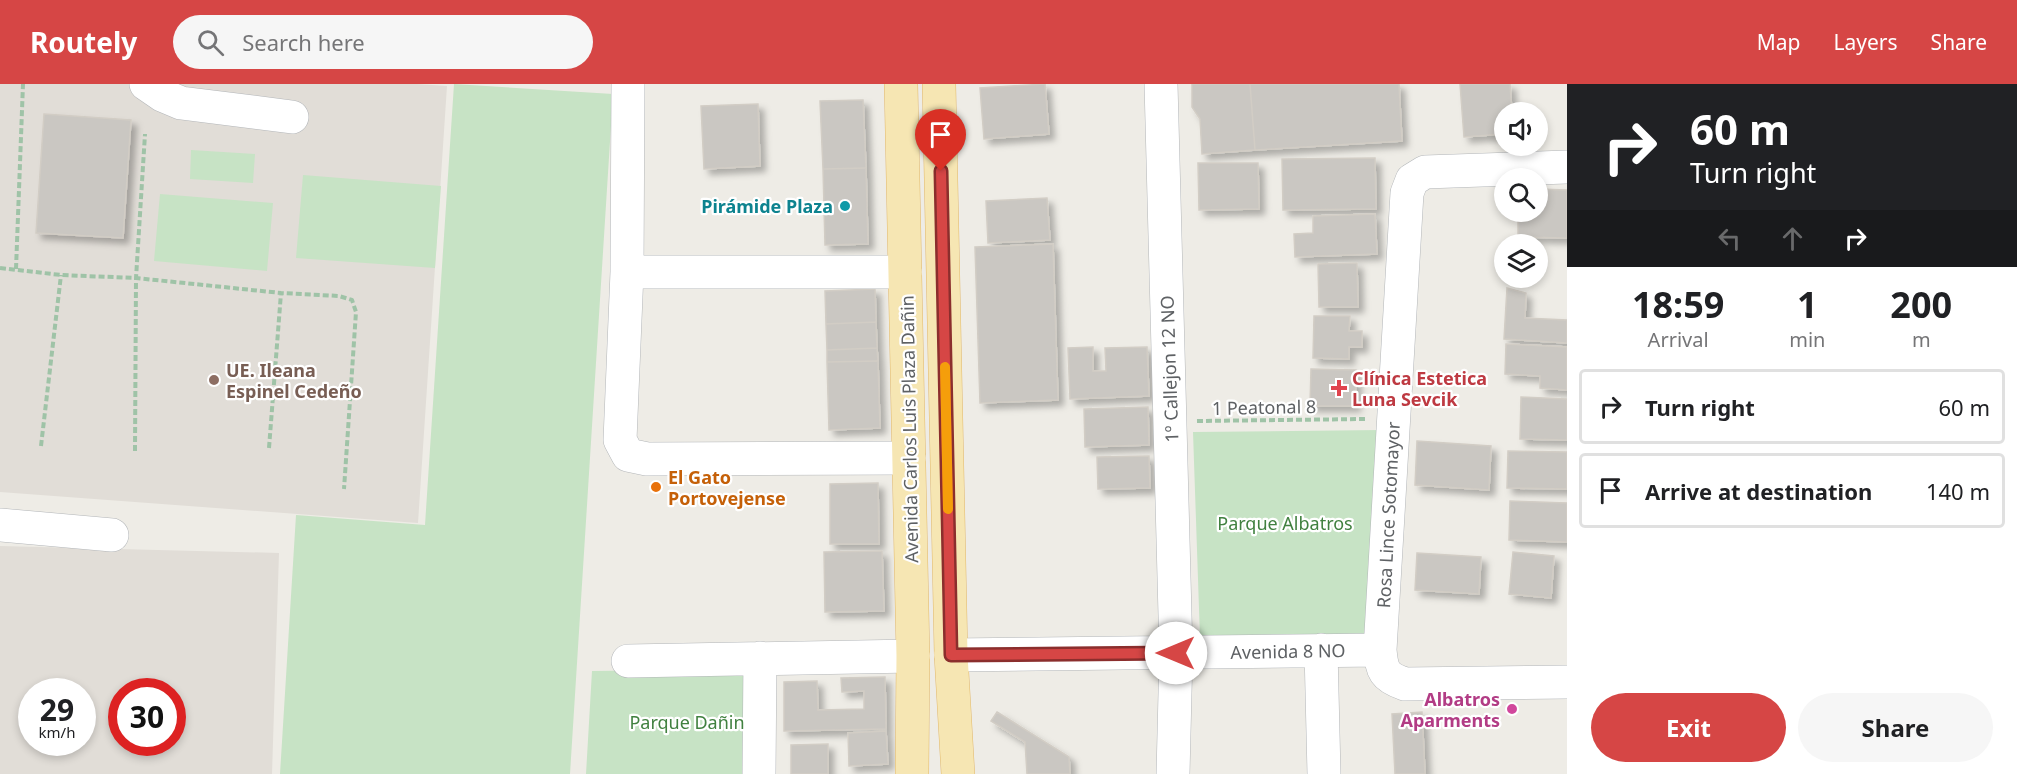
<!DOCTYPE html>
<meta charset="utf-8">
<style>
body{margin:0;font-family:"Noto Sans",sans-serif;background:#f6f6f6;color:#202124;height:100vh;display:flex;flex-direction:column;font-size:22px;white-space:nowrap}
*{box-sizing:border-box;margin:0}
p{font-size:20px;color:#757577}
.icon{flex:none;width:33px;height:33px;fill:none;stroke:currentColor;stroke-width:2;stroke-linecap:round;stroke-linejoin:round}
.map{position:relative;flex:1;overflow:hidden}
.drawer{display:flex;flex-direction:column;background:#fff;width:450px}
.drawer>*{flex:none}
.banner{background:#202124;color:#fff;overflow:hidden}
.fabs{position:absolute;left:1494px;top:18px;display:grid;gap:12px}
.fabs a{display:grid;place-items:center;width:54px;height:54px;border-radius:50%;background:#fff;box-shadow:0 3px 9px #0003;font-size:30px}
.speed{position:absolute;left:18px;top:594px;display:flex;gap:12px;font-size:30px;font-weight:700;text-align:center}
.speed>*{display:grid;place-content:center;width:78px;height:78px;border-radius:50%;background:#fff;box-shadow:0 3px 9px #0003;line-height:1}
.speed small{font-size:15px;font-weight:400}
.speed .limit{border:9px solid #d22;background:#fff;color:#111}
.pin{position:absolute;display:grid;place-items:center;width:51px;height:51px;color:#fff;margin:-62px -26px;border-radius:50% 50% 50% 0;rotate:-45deg;box-shadow:0 0 6px #0007}
.pin .icon{rotate:45deg}
.me{position:absolute;width:66px;margin:-33px;rotate:270deg;stroke-linejoin:round;filter:drop-shadow(0 0 4px #0008)}
.turn{display:flex;align-items:center;gap:21px;height:126px;padding:0 24px;font-size:27px}
.turn .icon{width:78px;height:78px;stroke-width:2.5}
.turn b{display:block;font-size:42px;line-height:51px}
.lanes{display:flex;align-items:center;height:57px;padding:0 24px;background:#0003;justify-content:center;gap:30px;direction:ltr}
.lanes .off{opacity:.35}
.eta{display:flex;justify-content:space-evenly;align-items:center;height:102px;text-align:center}
.eta b{font-size:36px;font-weight:700;line-height:42px}
.button{display:flex;gap:12px;margin-top:auto;padding:12px 24px}
.button a{flex:1;height:69px;border-radius:36px;background:#d64645;color:#fff;font-size:24px;font-weight:700;line-height:69px;text-align:center}
.button a+a{background:#f6f6f6;color:#202124}
ul{padding:0;list-style:none}
li{display:flex;align-items:center;gap:18px;height:75px;margin:0 12px 9px;padding:0 12px;border:3px solid #e0e0e0;border-radius:6px}
li div{flex:1}
li b{display:block;font-size:22px}
li em{font-style:normal}
header{display:flex;align-items:center;gap:36px;box-sizing:border-box;height:84px;padding:0 30px;background:#d64645;color:#fff}
header strong{font-size:28px}
nav{display:flex;gap:33px;margin-inline-start:auto;font-size:21px}
.search{width:420px;height:54px;background:#f6f6f6;display:flex;align-items:center;gap:15px;box-sizing:border-box;padding:0 21px;border-radius:33px;color:#757577;font-size:22px}
main{display:flex;flex:1;min-height:0}
.map>svg:first-child{display:block}
</style>
<header>
<strong>Routely</strong>
<div class="search"><svg class="icon" aria-label="search" viewBox="0 0 24 24"><circle cx="10" cy="10" r="6"/><path d="M15 15l6 6"/></svg>Search here</div>
<nav><a>Map</a><a>Layers</a><a>Share</a></nav>
</header>
<main>
<div class="map">
<svg width="1567" height="690" viewBox="0 0 1567 690">
<defs>
<filter id="shadow"><feDropShadow dx="5.5" dy="5.5" stdDeviation="3" flood-color="#0004"/></filter>
</defs>
<rect width="100%" height="100%" fill="#eeece6"/>
<path fill="#e1ddd7" fill-rule="evenodd" d="M0 0H417L447 2 418 439 0 408Z
M0 462 279 469 272 690H0ZM32 608H82V658H32ZM122 608H172V658H122Z"/>
<path fill="#c7e3c5" d="M454 0 613 10 570 690H280L296 431 425 441Z
M191 66 255 70 253 99 190 95Z
M303 91 441 102 435 184 296 174Z
M160 110 273 119 267 187 154 177Z
M1381 346 1368 554H1200L1193 348Z
M759 585V690H586L592 587Z"/>
<path fill="#cac7c2" stroke="#d2cdc5" stroke-width="1.5" filter="url(#shadow)" d="M1045 0 1049 50 984 55 980 4Z
M1192 0H1250L1255 66 1202 70 1200 35 1192 23Z
M1250 0H1399L1402 57 1255 66Z
M1460 0H1510L1512 28H1504V50L1464 53Z
M863 16 866 84 823 85 820 17Z
M758 20 760 82 704 85 701 22Z
M44 30 131 36 123 154 36 149Z
M1375 74 1376 125 1283 126 1282 75Z
M1198 79H1258L1259 125 1199 126Z
M866 84 868 160 825 161 823 85Z
M1538 105 1567 106V154L1518 153V128H1538Z
M1047 114 1050 156 988 159 986 117Z
M1375 130 1377 170 1295 173 1294 150 1313 149V132Z
M1053 160 1058 316 980 319 975 163Z
M1357 179 1358 223H1319L1318 180Z
M1507 204 1526 209 1525 234 1567 236V259L1504 255Z
M875 205 876 238 826 240 825 207Z
M1314 232H1350L1349 247H1362V263H1349V275L1313 274Z
M876 238 877 264 827 266 826 240Z
M1506 260 1567 263V306L1540 304V292L1505 290Z
M1093 263V287H1106L1105 264 1147 263 1149 312 1070 315 1068 264Z
M877 264 878 277 827 278V266Z
M878 277 880 344 829 346 827 278Z
M1311 285 1356 286 1355 322H1310Z
M1521 313 1567 315V356L1520 355Z
M1148 323 1149 361 1085 363 1084 325Z
M1417 357 1491 362 1489 406 1415 401Z
M1508 367 1567 368V405L1507 404Z
M1149 372 1150 404 1098 405 1097 373Z
M878 399 879 460H830V400Z
M1510 417 1567 419V458L1509 456Z
M882 467 884 527 825 528 824 468Z
M1513 468 1554 472 1551 514 1509 510Z
M1417 469 1481 473 1479 510 1415 506Z
M885 593 886 645 784 647V598L817 597 818 626 864 625V607L842 608 841 594Z
M997 628 1069 673 1070 690H1027L1025 658 991 637Z
M1422 628 1425 690H1395L1392 630Z
M886 647 888 680 849 682 848 649Z
M828 660V690H791V661Z"/>
<g fill="none" stroke-linecap="round" stroke-linejoin="round">
<g stroke="#b3b6b9" stroke-width="34">
<path id="minor" d="M146 0 162 11 181 19 292 33
M628 0 627 188 620 356 628 371 647 375 909 374
M1161 0 1176 569 1173 690
M1567 83 1425 88 1412 96 1407 109 1380 566C1382 587 1384 593 1405 600L1567 598
M627 188H905
M0 441 112 451
M1321 566 1324 690
M951 571 1380 566
M628 577 913 572
M759 690 760 574"/>
</g>
<g stroke="#e1b86c" stroke-width="34">
<path id="major" d="M901 0 913 572 912 690
M939 0 951 571 958 690"/>
</g>
<path stroke="#9fc3a7" stroke-width="4" stroke-dasharray="6 3" stroke-linecap="butt" d="M0 184 61 191 136 194 281 209 339 212 352 216 356 228 344 405
M16 185 23 0
M1197 337 1366 335
M41 362 61 191
M269 364 281 209
M135 367 136 194 145 50"/>
<use href="#minor" stroke="#fff" stroke-width="33"/>
<use href="#major" stroke="#f6e6b3" stroke-width="33"/>
</g>
<g fill="none" stroke-linecap="round" stroke-linejoin="round">
<g stroke="#8b2e2d" stroke-width="15">
<path id="route" d="M941 87 951 571 1176 569"/>
</g>
<use href="#route" stroke="#d64645" stroke-width="10"/>
<path stroke="#f59e0b" stroke-width="10" d="M945 283 948 425"/>
</g>
<circle fill="#0f9aa8" stroke="#fff" stroke-width="2" cx="845" cy="122" r="6"/>
<circle fill="#8d6e63" stroke="#fff" stroke-width="2" cx="214" cy="296" r="6"/>
<path fill="#e0444e" stroke="#fff" stroke-width="2" d="M1336 295h6v6h6v6h-6v6h-6v-6h-6v-6h6z"/>
<circle fill="#e8710a" stroke="#fff" stroke-width="2" cx="656" cy="403" r="6"/>
<circle fill="#d1479c" stroke="#fff" stroke-width="2" cx="1512" cy="625" r="6"/>
<g text-anchor="middle" dominant-baseline="central" stroke-width="4.5" stroke-linejoin="round" paint-order="stroke">
<g font-size="18" font-weight="bold" fill="#0d838f" stroke="#fff" text-anchor="end">
<text x="833" y="122">Pirámide Plaza</text>
</g>
<g font-size="18" fill="#5e6164" stroke="#fff">
<text transform="translate(1169 285) rotate(-92)">1º Callejon 12 NO</text>
<text transform="translate(1264 323) rotate(-1)">1 Peatonal 8</text>
<text transform="translate(909 345) rotate(-91)">Avenida Carlos Luis Plaza Dañin</text>
<text transform="translate(1388 431) rotate(-87)">Rosa Lince Sotomayor</text>
<text transform="translate(1288 567) rotate(-1)">Avenida 8 NO</text>
</g>
<g font-size="18" font-weight="bold" fill="#785e54" stroke="#fff" text-anchor="start">
<text x="226" y="286">UE. Ileana<tspan x="226" dy="21">Espinel Cedeño</tspan></text>
</g>
<g font-size="18" font-weight="bold" fill="#be3a42" stroke="#fff" text-anchor="start">
<text x="1352" y="294">Clínica Estetica<tspan x="1352" dy="21">Luna Sevcik</tspan></text>
</g>
<g font-size="18" font-weight="bold" fill="#c56008" stroke="#fff" text-anchor="start">
<text x="668" y="393">El Gato<tspan x="668" dy="21">Portovejense</tspan></text>
</g>
<g font-size="18" fill="#418140" stroke="#fff">
<text x="1285" y="439">Parque Albatros</text>
<text x="687" y="638">Parque Dañin</text>
</g>
<g font-size="18" font-weight="bold" fill="#b23c85" stroke="#fff" text-anchor="end">
<text x="1500" y="615">Albatros<tspan x="1500" dy="21">Aparments</tspan></text>
</g>
</g>
</svg>
<div class="fabs">
<a><svg class="icon" aria-label="sound" viewBox="0 0 24 24"><path d="M4 9h4l5-4v14l-5-4H4zM17 9q2 3 0 6"/></svg></a>
<a><svg class="icon" aria-label="search" viewBox="0 0 24 24"><circle cx="10" cy="10" r="6"/><path d="M15 15l6 6"/></svg></a>
<a><svg class="icon" aria-label="layers" viewBox="0 0 24 24"><path d="M12 4l9 5-9 5-9-5zM3 14l9 5 9-5"/></svg></a>
</div>
<div class="speed"><div>29<small>km/h</small></div><div class="limit">30</div></div>
<div class="pin" style="left:941px;top:87px;background:#d93025"><svg class="icon" aria-label="arrive" viewBox="0 0 24 24"><path d="M6 21V4h12l-3 4 3 4H6"/></svg></div>
<svg class="me" style="left:1176px;top:569px" viewBox="-20 -20 40 40"><circle r="19" fill="#fff"/><path d="M0-13L10 11 0 6-10 11z" fill="#d64645"/></svg>
</div>
<section class="drawer">
<div class="banner">
<div class="turn"><svg class="icon" aria-label="right" viewBox="0 0 24 24"><path d="M7 20v-9h11M14 6l5 5-5 5"/></svg><div><b>60 m</b>Turn right</div></div>
<div class="lanes"><svg class="icon off" aria-label="left" viewBox="0 0 24 24"><path d="M17 20v-9H6M10 6l-5 5 5 5"/></svg><svg class="icon off" aria-label="ahead" viewBox="0 0 24 24"><path d="M12 20V5M6 11l6-6 6 6"/></svg><svg class="icon" aria-label="right" viewBox="0 0 24 24"><path d="M7 20v-9h11M14 6l5 5-5 5"/></svg></div>
</div>
<div class="eta">
<div><b>18:59</b><p>Arrival</p></div>
<div><b>1</b><p>min</p></div>
<div><b>200</b><p>m</p></div>
</div>
<ul>
<li><svg class="icon" aria-label="right" viewBox="0 0 24 24"><path d="M7 20v-9h11M14 6l5 5-5 5"/></svg><div><b>Turn right</b></div><em>60 m</em></li>
<li><svg class="icon" aria-label="arrive" viewBox="0 0 24 24"><path d="M6 21V4h12l-3 4 3 4H6"/></svg><div><b>Arrive at destination</b></div><em>140 m</em></li>
</ul>
<div class="button"><a>Exit</a><a>Share</a></div>
</section>
</main>
